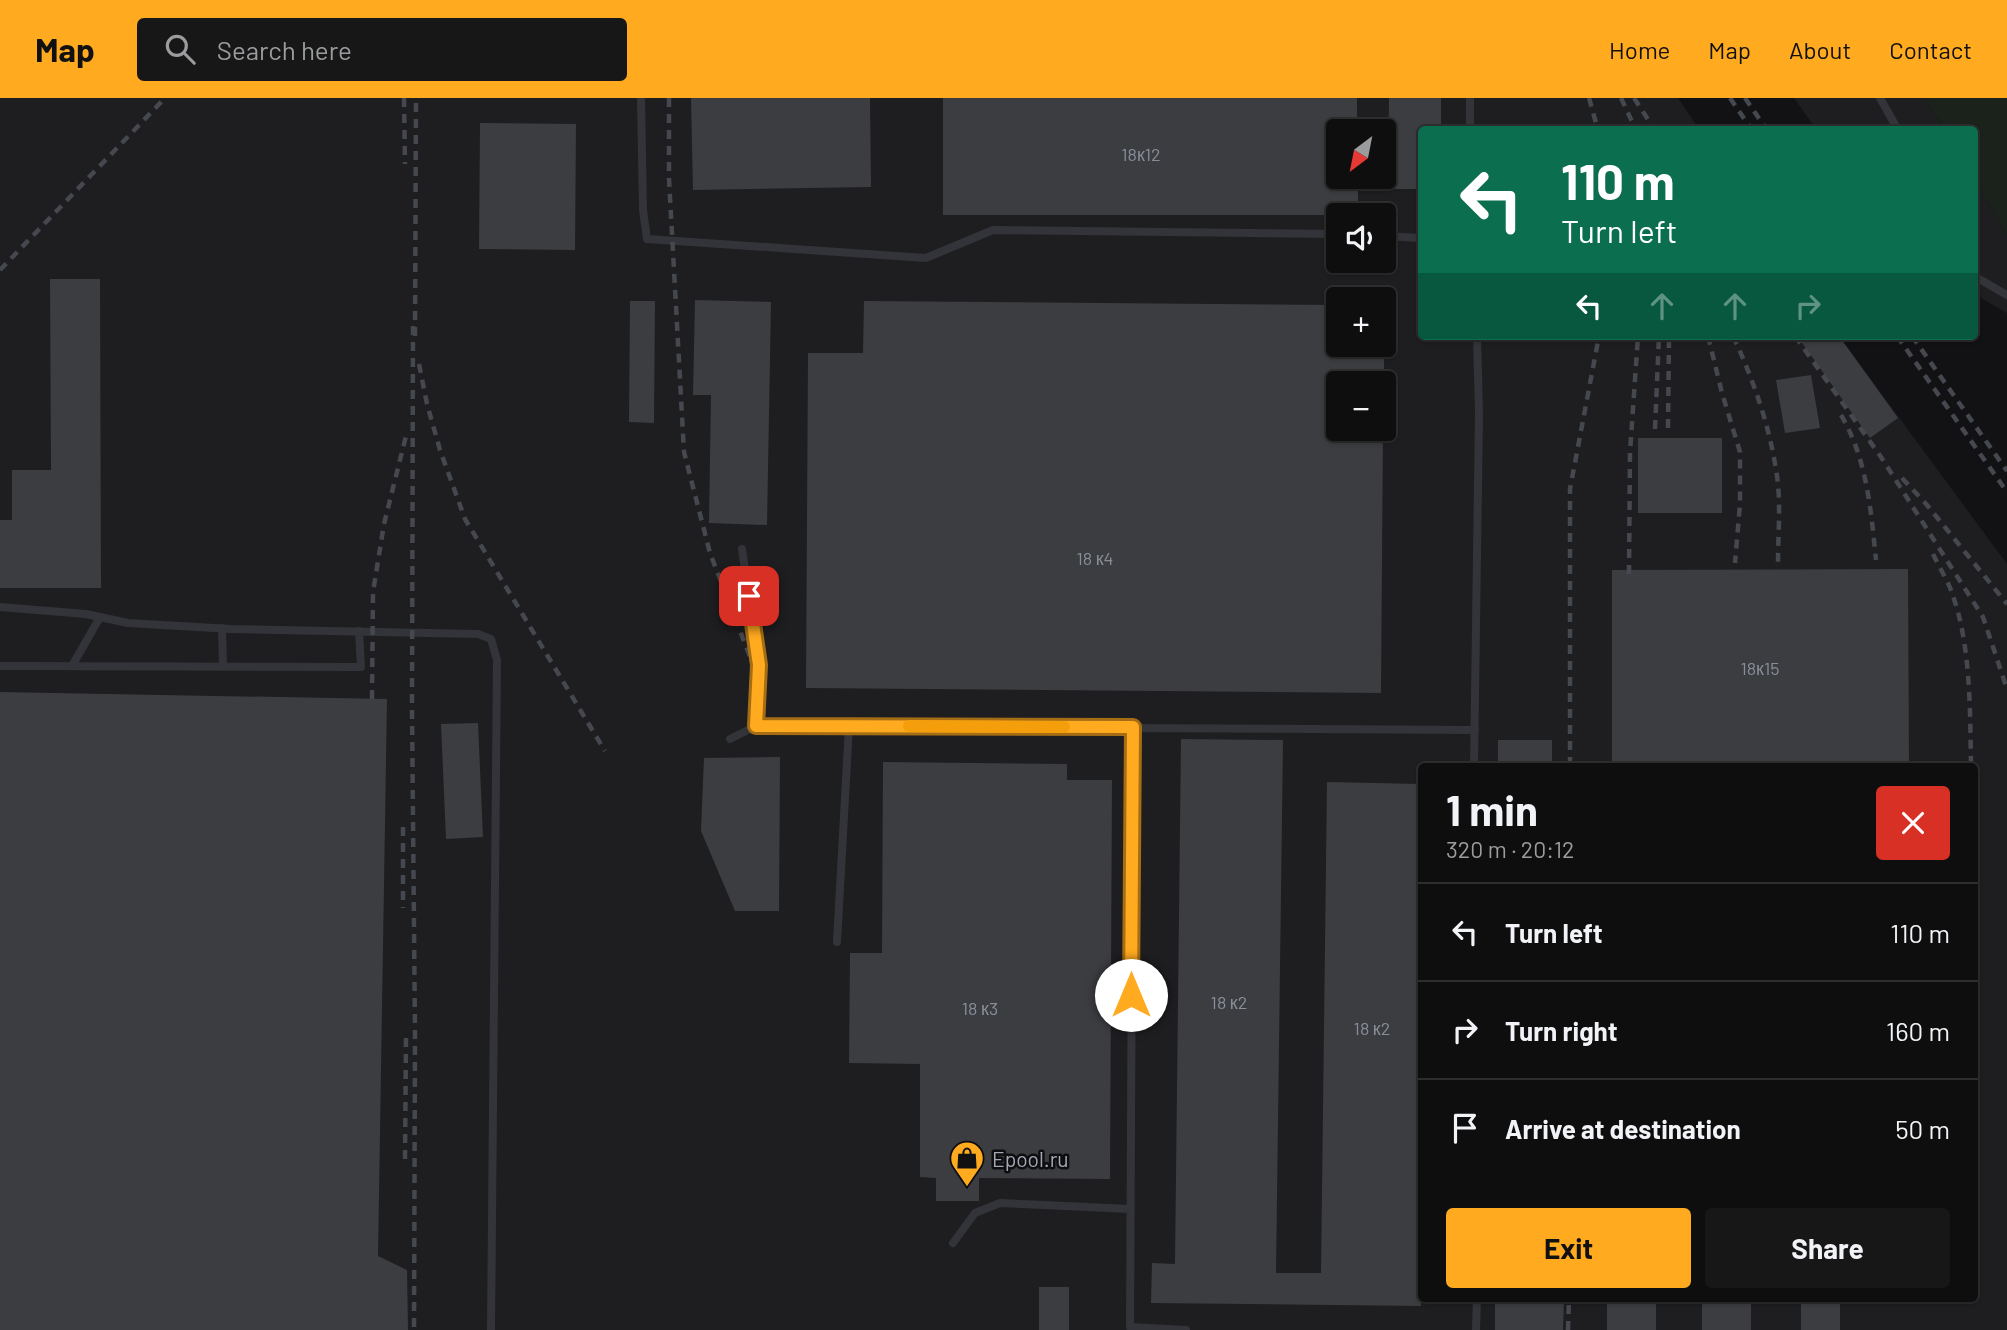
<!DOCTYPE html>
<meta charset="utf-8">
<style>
body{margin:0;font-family:Barlow,sans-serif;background:#171718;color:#f1f3f6;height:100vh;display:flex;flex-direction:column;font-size:26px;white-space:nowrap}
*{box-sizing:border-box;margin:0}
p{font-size:23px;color:#9b9c9e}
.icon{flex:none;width:38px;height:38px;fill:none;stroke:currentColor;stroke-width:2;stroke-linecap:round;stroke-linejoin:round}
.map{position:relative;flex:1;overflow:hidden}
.details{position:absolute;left:1418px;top:665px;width:560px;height:539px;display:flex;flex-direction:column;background:#0e0e0f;border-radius:7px;box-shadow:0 2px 5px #0004,0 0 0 2px #2e2e2f}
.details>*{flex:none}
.banner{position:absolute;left:1418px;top:28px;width:560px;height:214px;border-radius:7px;box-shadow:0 2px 5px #0004,0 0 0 2px #2e2e2f;background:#0b6e4f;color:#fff;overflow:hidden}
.needle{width:46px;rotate:212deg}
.controls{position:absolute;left:1326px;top:21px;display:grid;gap:14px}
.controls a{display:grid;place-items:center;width:70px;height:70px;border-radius:7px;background:#0e0e0f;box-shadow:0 2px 5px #0004,0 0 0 2px #2e2e2f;font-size:35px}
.pin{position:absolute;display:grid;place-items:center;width:60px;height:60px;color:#fff;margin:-30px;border-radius:14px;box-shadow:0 4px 10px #0006}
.me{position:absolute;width:77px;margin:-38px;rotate:0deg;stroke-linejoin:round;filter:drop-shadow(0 0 5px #0008)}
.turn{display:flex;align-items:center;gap:24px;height:147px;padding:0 28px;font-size:32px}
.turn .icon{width:91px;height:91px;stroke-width:2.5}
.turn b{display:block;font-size:49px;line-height:60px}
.lanes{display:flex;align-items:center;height:66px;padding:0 28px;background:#0003;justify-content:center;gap:35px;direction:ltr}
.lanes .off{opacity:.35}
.round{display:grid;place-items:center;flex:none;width:74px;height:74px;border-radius:7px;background:#171718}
.summary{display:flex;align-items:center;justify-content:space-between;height:119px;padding:0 28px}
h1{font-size:42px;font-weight:700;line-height:52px}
.action{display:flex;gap:14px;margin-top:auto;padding:14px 28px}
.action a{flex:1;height:80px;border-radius:7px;background:#ffaa1f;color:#111;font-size:28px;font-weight:700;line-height:80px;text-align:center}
.action a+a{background:#171718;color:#f1f3f6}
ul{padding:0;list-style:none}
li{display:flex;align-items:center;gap:21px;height:98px;padding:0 28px;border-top:2px solid #2e2e2f}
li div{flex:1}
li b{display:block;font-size:26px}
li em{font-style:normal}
header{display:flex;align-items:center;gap:42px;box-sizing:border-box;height:98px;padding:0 35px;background:#ffaa1f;color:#111}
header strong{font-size:33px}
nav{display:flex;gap:38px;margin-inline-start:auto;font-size:24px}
.search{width:490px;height:63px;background:#171718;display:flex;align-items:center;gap:18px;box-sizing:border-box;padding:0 24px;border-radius:7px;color:#9b9c9e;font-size:26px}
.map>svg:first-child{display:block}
</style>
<header>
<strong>Map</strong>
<div class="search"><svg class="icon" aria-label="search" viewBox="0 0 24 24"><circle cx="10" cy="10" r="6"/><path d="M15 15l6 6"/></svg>Search here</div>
<nav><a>Home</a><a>Map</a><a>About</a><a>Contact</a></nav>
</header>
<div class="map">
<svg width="2007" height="1232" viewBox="0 0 2007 1232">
<rect width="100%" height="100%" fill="#121214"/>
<path fill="#1e1e21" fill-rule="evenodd" d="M0 0H1678L1699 31 1421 32V238H1839L2007 466V1232H0ZM1339 33H1384V79H1339ZM1339 117H1384V163H1339ZM1339 201H1384V247H1339ZM1339 285H1384V331H1339ZM1421 668H1974V1200H1421Z
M1794 0H1925L1944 31H1816Z
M1974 82 2007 137V215L1974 196Z"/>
<path fill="#1a221b" d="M1925 0H2007V137L1974 82V32L1944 31Z"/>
<path fill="#3c3d41" d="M691 0H870L871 89 693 92Z
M943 0H1357V33H1339V79H1358V117H943Z
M1389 0H1441V32H1421V91H1388Z
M480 25 576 26 575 152 479 151Z
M50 181H100L101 490H0V422H12V372H51Z
M695 202 771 204 767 427 709 425 711 297H693Z
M630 203H655L654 325 629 324Z
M864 203 1339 207V247H1384V285H1339V331H1383L1381 595 806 590 808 255H863Z
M1797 238H1839L1898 320 1870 340Z
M1811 277 1820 330 1785 335 1776 282Z
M1638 340H1722V415H1638Z
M1908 471 1909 668H1612V472Z
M0 594 387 601 378 1158 407 1172 408 1232H0Z
M478 625 483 739 446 741 441 626Z
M1181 641 1283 642 1276 1175H1321L1327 684 1421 686V1208L1151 1205 1152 1165 1175 1166Z
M1498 642H1552V668H1498Z
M780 659 779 813H735L701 733 704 660Z
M883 664 1067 666V682H1112L1110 1081 979 1080V1103H936V1080L920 1079V966L849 965 850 855H882Z
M1039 1189H1069V1232H1039Z
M1495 1200H1564L1563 1232H1495Z
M1607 1200H1656V1232H1607Z
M1702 1200H1751V1232H1702Z
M1801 1200H1840V1232H1801Z"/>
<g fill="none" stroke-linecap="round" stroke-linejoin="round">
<path stroke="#333439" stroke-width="8" d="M641 0 643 112 647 141 926 160 993 132 1339 136
M1880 0 1898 32
M1470 32V0
M1384 138 1421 140
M1974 178 2007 197
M742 451 759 567 756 628 1475 632
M0 509 86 516 128 525 231 531 478 536 491 541 497 562 491 1232
M222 530 223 568
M0 568 361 569 359 533
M72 568 100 519
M1133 629 1130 1229 1186 1232
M730 641 756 628
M1474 668 1479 316 1477 238
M837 844 849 628
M953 1145 975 1115 1000 1105 1130 1111
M1476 1232 1477 1200"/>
<path stroke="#45484e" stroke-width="4.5" stroke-dasharray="9 7" stroke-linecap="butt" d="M404 0 405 66
M669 0V81L684 354 710 455 752 564
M1589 0 1598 32
M1621 0 1636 32
M1634 0 1655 32
M1730 0 1752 32
M1745 0 1767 32
M0 172 165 0
M413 228 412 611 415 937 414 1232
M415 238 416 0
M1708 238 1722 295 1740 354V406L1735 465
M1733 238C1754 283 1770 329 1777 378 1781 406 1778 437 1778 465
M1755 238 1757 243
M1795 238 1881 359 1983 519 2007 591
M1897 238 2007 394
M1912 238 2007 373
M419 266 427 306 440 352 465 421 605 653
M1841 317C1867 361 1871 412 1876 462
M1668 330 1669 238
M1655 331 1659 238
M1902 380 1927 407 2007 506
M1933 456C1940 471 1950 486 1954 501 1971 551 1970 616 1971 668
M1629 476 1630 354 1638 238
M372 601 373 494 384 426 407 334
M1570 668V391L1599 238
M403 729V810
M405 1061 406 939
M1568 1232 1569 1200"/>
</g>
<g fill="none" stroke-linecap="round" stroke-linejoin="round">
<g stroke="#a66e14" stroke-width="18">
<path id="route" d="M749 498 759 567 756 628 1133 629 1131 897"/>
</g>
<use href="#route" stroke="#ffaa1f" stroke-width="12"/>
<path stroke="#f59e0b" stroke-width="12" d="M909 628 1064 629"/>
</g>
<defs>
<g id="shop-pin" transform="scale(1.75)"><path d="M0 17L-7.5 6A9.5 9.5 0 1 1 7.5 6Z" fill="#ffaa1f" stroke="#0d0d0f"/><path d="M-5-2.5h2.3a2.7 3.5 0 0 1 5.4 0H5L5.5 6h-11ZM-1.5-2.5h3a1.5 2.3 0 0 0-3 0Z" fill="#111"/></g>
</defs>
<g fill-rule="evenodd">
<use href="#shop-pin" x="967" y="1060"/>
</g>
<g text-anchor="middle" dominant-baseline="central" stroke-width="5" stroke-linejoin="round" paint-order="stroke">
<g font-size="18" fill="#888e98">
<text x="1141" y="56">18к12</text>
<text x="1095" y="460">18 к4</text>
<text x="1760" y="570">18к15</text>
<text x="1229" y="904">18 к2</text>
<text x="980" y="910">18 к3</text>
<text x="1372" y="930">18 к2</text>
</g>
<g font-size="21" fill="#a2a9b5" stroke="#0d0d0f" text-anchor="start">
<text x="992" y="1060">Epool.ru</text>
</g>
</g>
</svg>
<div class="controls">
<a><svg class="needle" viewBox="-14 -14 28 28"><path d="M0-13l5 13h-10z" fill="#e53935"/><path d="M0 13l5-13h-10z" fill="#9b9c9e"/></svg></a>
<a><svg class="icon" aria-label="sound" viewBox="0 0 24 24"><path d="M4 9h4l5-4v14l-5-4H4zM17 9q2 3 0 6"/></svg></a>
<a>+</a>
<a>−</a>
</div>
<div class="pin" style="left:749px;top:498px;background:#d93025"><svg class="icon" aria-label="arrive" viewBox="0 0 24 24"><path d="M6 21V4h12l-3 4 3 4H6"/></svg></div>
<svg class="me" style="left:1131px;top:897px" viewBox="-20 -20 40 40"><circle r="19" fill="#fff"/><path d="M0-13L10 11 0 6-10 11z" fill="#ffaa1f"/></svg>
<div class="banner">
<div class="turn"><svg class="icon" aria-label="left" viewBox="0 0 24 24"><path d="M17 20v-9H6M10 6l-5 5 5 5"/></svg><div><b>110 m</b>Turn left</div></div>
<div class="lanes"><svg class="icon" aria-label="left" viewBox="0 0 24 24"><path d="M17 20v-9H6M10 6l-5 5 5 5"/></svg><svg class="icon off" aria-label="ahead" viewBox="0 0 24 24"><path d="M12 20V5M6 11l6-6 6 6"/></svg><svg class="icon off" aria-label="ahead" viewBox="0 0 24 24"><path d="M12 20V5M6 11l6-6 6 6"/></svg><svg class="icon off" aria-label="right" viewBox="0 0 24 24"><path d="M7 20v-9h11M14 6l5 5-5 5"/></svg></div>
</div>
<section class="details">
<div class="summary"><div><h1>1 min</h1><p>320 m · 20:12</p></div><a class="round" style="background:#d93025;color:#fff"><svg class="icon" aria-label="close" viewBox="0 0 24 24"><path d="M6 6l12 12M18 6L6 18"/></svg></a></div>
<ul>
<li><svg class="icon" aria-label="left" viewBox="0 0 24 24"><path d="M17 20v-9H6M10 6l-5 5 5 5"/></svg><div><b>Turn left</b></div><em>110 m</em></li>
<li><svg class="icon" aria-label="right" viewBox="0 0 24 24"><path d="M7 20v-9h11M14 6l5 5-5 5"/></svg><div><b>Turn right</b></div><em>160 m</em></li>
<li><svg class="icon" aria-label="arrive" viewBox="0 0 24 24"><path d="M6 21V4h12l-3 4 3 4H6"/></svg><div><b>Arrive at destination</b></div><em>50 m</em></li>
</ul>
<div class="action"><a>Exit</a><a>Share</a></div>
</section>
</div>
